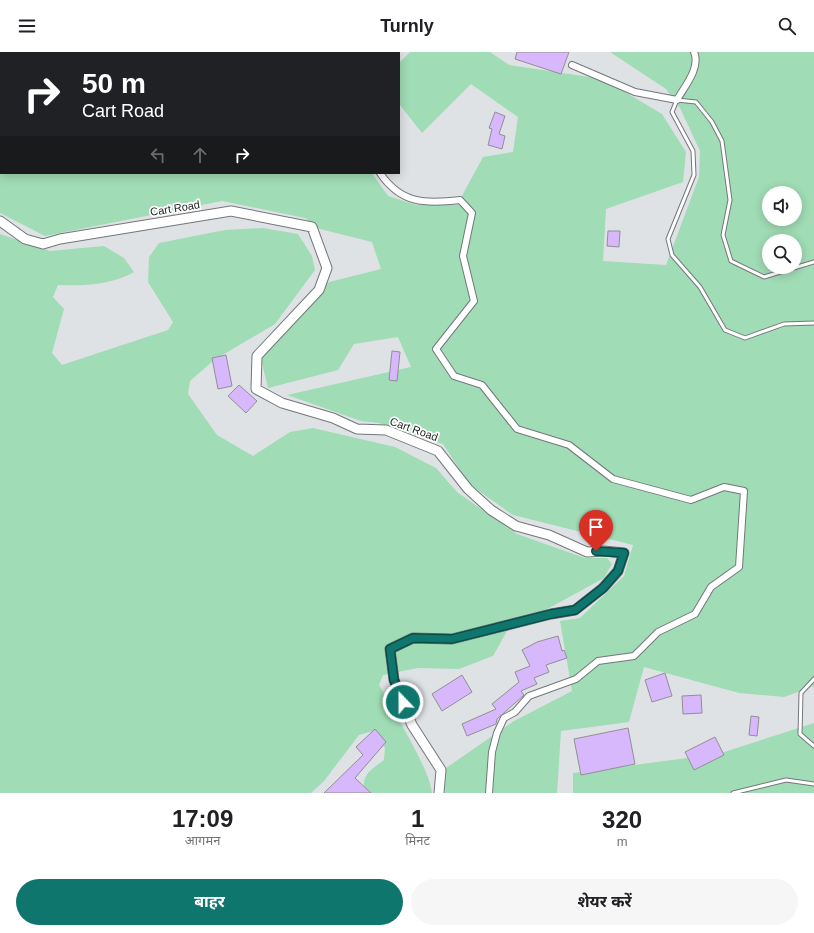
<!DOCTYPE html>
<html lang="hi">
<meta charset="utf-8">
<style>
body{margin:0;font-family:Arial,"Noto Sans Devanagari",sans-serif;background:#f6f6f6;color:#202124;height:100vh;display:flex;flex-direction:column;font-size:15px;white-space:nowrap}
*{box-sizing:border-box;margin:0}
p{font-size:13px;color:#757577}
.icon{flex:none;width:22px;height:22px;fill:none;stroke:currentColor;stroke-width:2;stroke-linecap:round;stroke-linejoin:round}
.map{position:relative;height:741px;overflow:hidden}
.drawer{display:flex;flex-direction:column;background:#fff;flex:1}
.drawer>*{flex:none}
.guide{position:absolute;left:0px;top:0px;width:400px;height:122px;box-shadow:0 2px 10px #0003;background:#202124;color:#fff;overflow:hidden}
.controls{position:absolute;left:762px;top:134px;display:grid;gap:8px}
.controls a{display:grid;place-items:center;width:40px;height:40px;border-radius:50%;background:#fff;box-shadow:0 2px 10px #0003;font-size:20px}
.pin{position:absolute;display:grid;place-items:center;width:34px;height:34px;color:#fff;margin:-41px -17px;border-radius:50% 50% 50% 0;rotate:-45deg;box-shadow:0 0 4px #0007}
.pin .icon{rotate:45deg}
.me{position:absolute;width:44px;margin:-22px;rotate:338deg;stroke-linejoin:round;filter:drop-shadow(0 0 3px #0008)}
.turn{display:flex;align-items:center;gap:14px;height:84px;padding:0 16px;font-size:18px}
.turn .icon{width:52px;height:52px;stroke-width:2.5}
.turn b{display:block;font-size:28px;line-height:34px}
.lanes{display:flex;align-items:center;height:38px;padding:0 16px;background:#0003;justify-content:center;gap:20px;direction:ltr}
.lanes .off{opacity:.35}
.eta{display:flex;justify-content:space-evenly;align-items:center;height:68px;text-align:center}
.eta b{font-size:24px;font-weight:700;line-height:28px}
.cta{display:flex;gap:8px;margin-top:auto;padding:8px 16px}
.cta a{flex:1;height:46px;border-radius:24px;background:#0f766e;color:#fff;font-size:16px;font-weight:700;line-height:46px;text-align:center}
.cta a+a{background:#f6f6f6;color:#202124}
header{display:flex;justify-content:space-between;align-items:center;height:52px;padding:0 16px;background:#fff;font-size:18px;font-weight:700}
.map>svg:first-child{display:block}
</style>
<header><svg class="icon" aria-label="menu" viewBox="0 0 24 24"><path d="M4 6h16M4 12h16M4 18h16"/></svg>Turnly<svg class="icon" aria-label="search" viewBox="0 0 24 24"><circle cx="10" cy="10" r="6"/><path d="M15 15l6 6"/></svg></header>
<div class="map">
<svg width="814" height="741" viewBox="0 0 814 741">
<rect width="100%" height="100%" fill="#dee2e5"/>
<path fill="#a0dcb5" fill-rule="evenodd" d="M0 0 66 1H1V121H372L388 144 416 153H457L483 105 513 100 518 65 471 32 422 81 400 53 399 11 410 0H490L509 13 603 27 662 62 686 100 683 130 606 157 603 209 666 213 699 125 700 99 680 56 666 37 610 0H814V634L784 645 739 641 644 615 629 670 561 679 557 741H445L446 716 514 669 572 639 560 569 580 566 624 524 633 493 513 463 469 432 443 392 379 371 361 369 287 343 411 315 398 285 354 292 338 318 268 336 261 307 329 230 381 217 372 190 320 177 305 166 222 149 45 184 0 161ZM769 141H795V167H769ZM769 189H795V215H769Z
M124 0H377L124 1Z
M263 176 298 182 312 204 315 218 275 272 214 308 190 329 188 342 217 383 253 404 290 380 313 376 395 395 436 416 457 440 517 482 585 506H607L612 512 604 526 507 579 493 604 459 617 418 616 383 623 379 633C392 657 430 717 432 741H365C360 723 371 718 384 708L385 696 373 679 359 683 324 729 311 741H0V182L50 199 104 194 124 206 134 220C111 233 84 234 58 233L53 245 64 257 52 301 62 313 168 278 173 270 148 230 149 205 159 191 225 178Z
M814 671V741H573V721L718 702Z"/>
<path fill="#d8b8fc" stroke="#918f93" d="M517 0H569L561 22 515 7Z
M495 60 505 64 499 82 505 84 502 97 488 93 492 77 489 76Z
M608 179H620L619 195 607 194Z
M392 299 400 300 397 329 389 328Z
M226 303 232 334 218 337 212 306Z
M239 333 257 349 246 361 228 344Z
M558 584 562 599 564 598 567 606 546 613 549 620 534 626 537 632 521 639 524 643 497 667 496 672 467 684 462 672 496 657 492 652 519 630 515 620 530 614 522 598 537 590Z
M665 621 672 644 652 650 645 628Z
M462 623 472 640 442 659 432 642Z
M701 643 702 661 683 662 682 644Z
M751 664 759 665 757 684 749 683Z
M628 676 635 712 581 723 574 687Z
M375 677 386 690 355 726 371 741H324L363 703 356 695Z
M715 685 724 703 694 718 685 700Z"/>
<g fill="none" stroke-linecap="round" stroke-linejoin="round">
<g stroke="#74777a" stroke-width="5">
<path id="service" d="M814 210 764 225 731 209 723 183 730 148 722 89 712 70 696 50 677 48 672 60 693 99 694 123 668 187 672 203 700 235 725 278 745 286 784 272 814 271
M814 627 801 641 800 682 814 694
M733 741 786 728 814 732"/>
</g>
<g stroke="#74777a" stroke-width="8">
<path id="minor" d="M572 13 635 40 677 48C684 35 701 16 694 0
M0 15H1
M0 53 1 54
M380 121C401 152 425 152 460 148L472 161 463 204 474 249 436 297 454 324 482 333 517 377 569 393 613 427 691 448 724 435 744 439 739 515 711 535 695 562 658 580 634 604 598 609 576 627 529 644 515 660 504 666 497 681 492 700 489 741"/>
</g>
<g stroke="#74777a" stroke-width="11">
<path id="secondary" d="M0 169 25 187 43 192 60 187 231 159 312 175 327 216 319 238 257 304 256 337 282 351 333 366 357 377 386 378 438 399 468 437 491 458 516 474 549 483 587 500 604 499 624 501 618 519 603 536 575 558 551 562 452 587 413 586 390 597 394 628 412 673 441 718 439 741"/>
</g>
<use href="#service" stroke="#fff" stroke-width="3"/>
<use href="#minor" stroke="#fff" stroke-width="6"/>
<use href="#secondary" stroke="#fff" stroke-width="9"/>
</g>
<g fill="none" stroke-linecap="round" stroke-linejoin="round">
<g stroke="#0a4d48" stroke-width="10">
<path id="route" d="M403 650 394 628 390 597 413 586 452 587 551 562 575 558 603 536 618 519 624 501 596 499"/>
</g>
<use href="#route" stroke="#0f766e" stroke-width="7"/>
</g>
<g text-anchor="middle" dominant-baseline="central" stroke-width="3.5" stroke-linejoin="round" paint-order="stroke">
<g font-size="11" fill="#232526" stroke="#fff">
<text transform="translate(175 156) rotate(-9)">Cart Road</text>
<text transform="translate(414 377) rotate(20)">Cart Road</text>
</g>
</g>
</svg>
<div class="controls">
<a><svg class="icon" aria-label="sound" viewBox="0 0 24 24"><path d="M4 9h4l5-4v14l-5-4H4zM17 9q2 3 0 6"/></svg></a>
<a><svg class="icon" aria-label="search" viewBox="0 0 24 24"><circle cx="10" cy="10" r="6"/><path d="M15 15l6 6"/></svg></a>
</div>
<div class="pin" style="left:596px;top:499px;background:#d93025"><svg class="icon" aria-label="arrive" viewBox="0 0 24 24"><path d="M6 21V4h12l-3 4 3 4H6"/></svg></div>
<svg class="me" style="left:403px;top:650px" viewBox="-20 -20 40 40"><circle r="17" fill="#0f766e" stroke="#fff" stroke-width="3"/><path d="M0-11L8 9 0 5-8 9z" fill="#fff"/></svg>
<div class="guide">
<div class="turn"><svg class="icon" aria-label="right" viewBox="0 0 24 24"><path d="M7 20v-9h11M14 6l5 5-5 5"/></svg><div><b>50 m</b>Cart Road</div></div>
<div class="lanes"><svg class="icon off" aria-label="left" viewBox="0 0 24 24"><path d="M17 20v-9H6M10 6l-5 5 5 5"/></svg><svg class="icon off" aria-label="ahead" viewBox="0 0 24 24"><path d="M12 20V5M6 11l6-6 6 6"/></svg><svg class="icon" aria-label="right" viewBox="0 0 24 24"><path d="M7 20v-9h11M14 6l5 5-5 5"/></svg></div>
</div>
</div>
<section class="drawer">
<div class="eta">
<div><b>17:09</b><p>आगमन</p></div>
<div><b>1</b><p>मिनट</p></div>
<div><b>320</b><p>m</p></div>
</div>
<div class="cta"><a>बाहर</a><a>शेयर करें</a></div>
</section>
